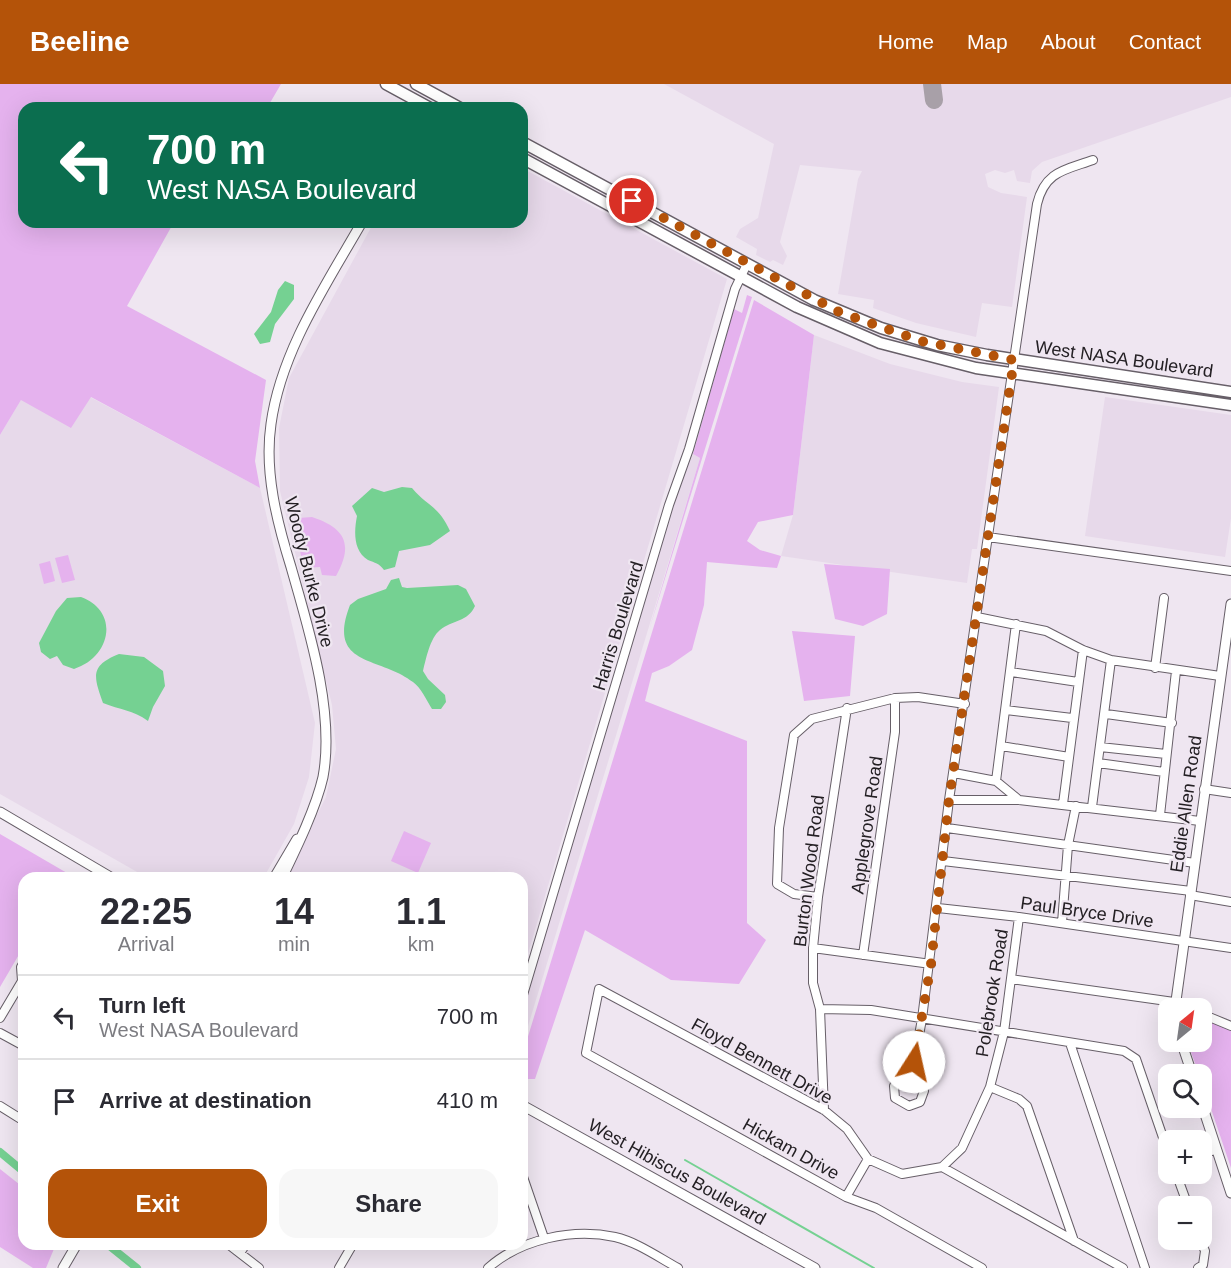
<!DOCTYPE html>
<meta charset="utf-8">
<style>
body{margin:0;font-family:Arial,sans-serif;background:#f7f7f7;color:#2b2b33;height:100vh;display:flex;flex-direction:column;font-size:22px;white-space:nowrap}
*{box-sizing:border-box;margin:0}
p{font-size:20px;color:#7c7c81}
.icon{flex:none;width:33px;height:33px;fill:none;stroke:currentColor;stroke-width:2;stroke-linecap:round;stroke-linejoin:round}
.map{position:relative;flex:1;overflow:hidden}
.sheet{position:absolute;left:18px;top:788px;width:510px;height:378px;display:flex;flex-direction:column;background:#fff;border-radius:18px;box-shadow:0 6px 24px #0002}
.sheet>*{flex:none}
.top-card{position:absolute;left:18px;top:18px;width:510px;height:126px;border-radius:18px;box-shadow:0 6px 24px #0002;background:#0b6e4f;color:#fff;overflow:hidden}
.needle{width:39px;rotate:29deg}
.tools{position:absolute;left:1158px;top:914px;display:grid;gap:12px}
.tools a{display:grid;place-items:center;width:54px;height:54px;border-radius:12px;background:#fff;box-shadow:0 6px 24px #0002;font-size:30px}
.pin{position:absolute;display:grid;place-items:center;width:51px;height:51px;color:#fff;margin:-26px;border:3px solid #fff;border-radius:50%;box-shadow:0 2px 6px #0007}
.me{position:absolute;width:66px;margin:-33px;rotate:10deg;stroke-linejoin:round;filter:drop-shadow(0 0 4px #0008)}
.turn{display:flex;align-items:center;gap:21px;height:126px;padding:0 30px;font-size:27px}
.turn .icon{width:78px;height:78px;stroke-width:2.5}
.turn b{display:block;font-size:42px;line-height:51px}
.eta{display:flex;justify-content:space-evenly;align-items:center;height:102px;text-align:center}
.eta b{font-size:36px;font-weight:700;line-height:42px}
.button{display:flex;gap:12px;margin-top:auto;padding:12px 30px}
.button a{flex:1;height:69px;border-radius:18px;background:#b45309;color:#fff;font-size:24px;font-weight:700;line-height:69px;text-align:center}
.button a+a{background:#f7f7f7;color:#2b2b33}
ul{padding:0;list-style:none}
li{display:flex;align-items:center;gap:18px;height:84px;padding:0 30px;border-top:2px solid #e1e1e2}
li div{flex:1}
li b{display:block;font-size:22px}
li em{font-style:normal}
header{display:flex;align-items:center;gap:36px;box-sizing:border-box;height:84px;padding:0 30px;background:#b45309;color:#fff}
header strong{font-size:28px}
nav{display:flex;gap:33px;margin-inline-start:auto;font-size:21px}
.map>svg:first-child{display:block}
</style>
<header>
<strong>Beeline</strong>
<nav><a>Home</a><a>Map</a><a>About</a><a>Contact</a></nav>
</header>
<div class="map">
<svg width="1231" height="1184" viewBox="0 0 1231 1184">
<rect width="100%" height="100%" fill="#efe6f1"/>
<path fill="#e7d9ea" d="M664 0H1231V13L1042 78 1032 87 1030 99 1017 97 1014 86 1005 89 995 86 985 90 988 103 1001 109 1027 113 1012 223 982 219 976 253 916 239 873 224 874 216 838 210 858 95 862 87 800 81 780 158 787 172 783 181 773 176 770 178 756 171 757 165 736 153 740 145 758 134 774 60Z
M522 84 727 195 522 890V794H285L326 713 336 665 332 621 280 407 279 344 289 294 374 138H522Z
M814 251 890 280 962 298 999 303 977 465H972L967 499 781 472 793 431Z
M90 313 260 404 315 639 309 693 294 740 264 793H146L0 710V351L21 316Z
M1105 313 1231 331V434L1225 473 1085 452Z
M693 370 700 374 522 962V926L671 422Z"/>
<path fill="#e5b2ee" d="M0 0H281L267 24H24V138H174L127 222 266 296 255 377 260 404 91 313 71 344 21 316 0 351Z
M747 211 752 213 649 546 700 374 693 370 734 225 742 229Z
M754 216 814 251 793 431 758 438 747 457 760 466 781 472 777 484 707 478 704 521 692 566 669 582 652 589 645 617 747 657V839L766 856 739 900 671 896 585 846 535 995H522V972Z
M312 433C345 444 354 460 336 492L322 491 320 483 304 484 296 450 299 434Z
M68 471 75 496 62 499 55 474Z
M50 477 55 497 44 500 39 480Z
M824 480 890 485 887 530 863 542 835 535Z
M792 547 855 552 850 612 804 617Z
M404 747 431 759 418 789 391 777Z
M0 750 67 789 64 793 24 794V862L0 903Z
M1202 934 1231 946V1084L1202 998V990H1199L1187 957H1202Z
M0 1085 24 1104V1160H56L46 1184H33L0 1163Z"/>
<path fill="#75d192" d="M285 197 294 201V215L275 240 270 258 260 260 254 250 271 228 278 206Z
M402 403 412 404C428 423 438 421 450 447L430 461 399 467 395 483 384 486C379 479 375 479 368 476 353 467 354 447 357 432L352 422 372 404 384 408Z
M399 494 402 503 407 504 458 501 466 505 475 522C468 538 452 536 440 546 430 554 426 575 423 587L428 595 445 611 446 618 441 625H432C426 615 421 604 413 598 380 572 326 583 350 521L358 515 386 505 391 496Z
M81 513C121 528 110 574 74 585L63 581 57 572 50 575 41 568 39 559 56 527 67 514Z
M119 570 144 573 163 587 165 602 153 623 148 637C133 626 120 626 103 619 94 593 89 582 119 570Z"/>
<g fill="none" stroke-linecap="round" stroke-linejoin="round">
<path stroke="#75d192" stroke-width="2" d="M685 1076 874 1184"/>
<path stroke="#75d192" stroke-width="8" d="M0 1068 24 1088
M107 1160 137 1184"/>
<path stroke="#a8a0a8" stroke-width="18" d="M932 0 934 16"/>
<g stroke="#675f68" stroke-width="10">
<path id="minor" d="M988 453 1231 487
M977 533 1046 547 1083 566 1111 576 1220 592
M1155 584 1164 514
M1011 588 1078 598
M1006 626 1072 634
M1106 630 1172 639
M1001 662 1069 673
M1100 663 1166 670
M1098 679 1164 688
M954 689 996 697 1019 716
M996 697 1016 540
M1204 705 1231 709
M949 716H1019L1200 737
M1063 720 1083 566
M1092 723 1111 576
M1160 731 1176 587
M947 744 1195 779
M943 777 1191 807
M1190 811 1231 818
M818 813 794 810 777 800 779 744 794 651 812 635 895 614 918 613 965 620
M938 824 1019 833 1231 864
M1062 839 1068 761 1076 722
M813 864 931 880
M863 871 895 648V614
M1011 895 1174 918 1188 924
M522 914 669 421 689 365 735 205 747 180
M820 925 871 926 1124 967 1136 975 1168 1068
M1202 930 1231 942
M0 934 22 897 21 883 24 878
M0 949 24 962
M1070 959 1145 1184
M914 978 924 1007 920 1018 909 1022 895 1014 894 1002 914 978 922 935 949 716 1037 120C1045 87 1065 86 1093 76
M990 1003 1019 1015 1027 1022 1074 1157
M0 1022 24 1037
M824 1026 820 925 813 899V864L818 813 847 624
M1202 1070 1215 1066
M942 1083 962 1064 990 1003 1004 948 1019 833
M1176 1089 1188 1122
M522 1090 544 1154
M846 1113 868 1075
M228 1160 259 1184
M240 1169 246 1160
M339 1184 353 1160
M488 1184C521 1155 572 1144 615 1153 637 1158 658 1173 678 1184
M982 1184 876 1124 846 1113 586 969 599 905 824 1026 847 1045 868 1075 902 1090 942 1083 1123 1184
M1198 1184 1203 1181 1205 1167 1200 1155"/>
</g>
<g stroke="#675f68" stroke-width="11">
<path id="tertiary" d="M0 728 112 794
M274 794 297 755
M282 794C296 765 316 724 323 693 335 628 309 546 291 483 277 438 264 388 271 340 281 267 326 201 362 138
M1175 924 1231 520
M1181 957 1192 990
M522 1021 815 1184
M1202 1021 1231 1109
M63 1184 77 1160"/>
</g>
<g stroke="#675f68" stroke-width="13">
<path id="secondary" d="M386 0 430 24
M416 0 460 24
M522 58 814 216 881 244 937 261 987 271 1231 308
M522 74 797 223 880 259 976 284 1231 321"/>
</g>
<use href="#minor" stroke="#fff" stroke-width="8"/>
<use href="#tertiary" stroke="#fff" stroke-width="9"/>
<use href="#secondary" stroke="#fff" stroke-width="10"/>
</g>
<g fill="none" stroke-linecap="round" stroke-linejoin="round">
<path stroke="#b45309" stroke-width="10" stroke-dasharray="0 18" d="M632 117 839 228 921 257 1014 276 949 716 931 880 914 978"/>
</g>
<g text-anchor="middle" dominant-baseline="central" stroke-width="4.5" stroke-linejoin="round" paint-order="stroke">
<g font-size="18" fill="#242024" stroke="#efe6f1">
<text transform="translate(1124 275) rotate(8)">West NASA Boulevard</text>
<text transform="translate(309 488) rotate(76)">Woody Burke Drive</text>
<text transform="translate(618 542) rotate(-73)">Harris Boulevard</text>
<text transform="translate(1186 720) rotate(-82)">Eddie Allen Road</text>
<text transform="translate(867 741) rotate(-82)">Applegrove Road</text>
<text transform="translate(809 787) rotate(-83)">Burton Wood Road</text>
<text transform="translate(1087 828) rotate(8)">Paul Bryce Drive</text>
<text transform="translate(992 909) rotate(-81)">Polebrook Road</text>
<text transform="translate(762 977) rotate(29)">Floyd Bennett Drive</text>
<text transform="translate(791 1065) rotate(29)">Hickam Drive</text>
<text transform="translate(677 1088) rotate(29)">West Hibiscus Boulevard</text>
</g>
</g>
</svg>
<div class="tools">
<a><svg class="needle" viewBox="-14 -14 28 28"><path d="M0-13l5 13h-10z" fill="#e53935"/><path d="M0 13l5-13h-10z" fill="#7c7c81"/></svg></a>
<a><svg class="icon" aria-label="search" viewBox="0 0 24 24"><circle cx="10" cy="10" r="6"/><path d="M15 15l6 6"/></svg></a>
<a>+</a>
<a>−</a>
</div>
<div class="pin" style="left:632px;top:117px;background:#d93025"><svg class="icon" aria-label="arrive" viewBox="0 0 24 24"><path d="M6 21V4h12l-3 4 3 4H6"/></svg></div>
<svg class="me" style="left:914px;top:978px" viewBox="-20 -20 40 40"><circle r="19" fill="#fff"/><path d="M0-13L10 11 0 6-10 11z" fill="#b45309"/></svg>
<div class="top-card">
<div class="turn"><svg class="icon" aria-label="left" viewBox="0 0 24 24"><path d="M17 20v-9H6M10 6l-5 5 5 5"/></svg><div><b>700 m</b>West NASA Boulevard</div></div>
</div>
<section class="sheet">
<div class="eta">
<div><b>22:25</b><p>Arrival</p></div>
<div><b>14</b><p>min</p></div>
<div><b>1.1</b><p>km</p></div>
</div>
<ul>
<li><svg class="icon" aria-label="left" viewBox="0 0 24 24"><path d="M17 20v-9H6M10 6l-5 5 5 5"/></svg><div><b>Turn left</b><p>West NASA Boulevard</p></div><em>700 m</em></li>
<li><svg class="icon" aria-label="arrive" viewBox="0 0 24 24"><path d="M6 21V4h12l-3 4 3 4H6"/></svg><div><b>Arrive at destination</b></div><em>410 m</em></li>
</ul>
<div class="button"><a>Exit</a><a>Share</a></div>
</section>
</div>
